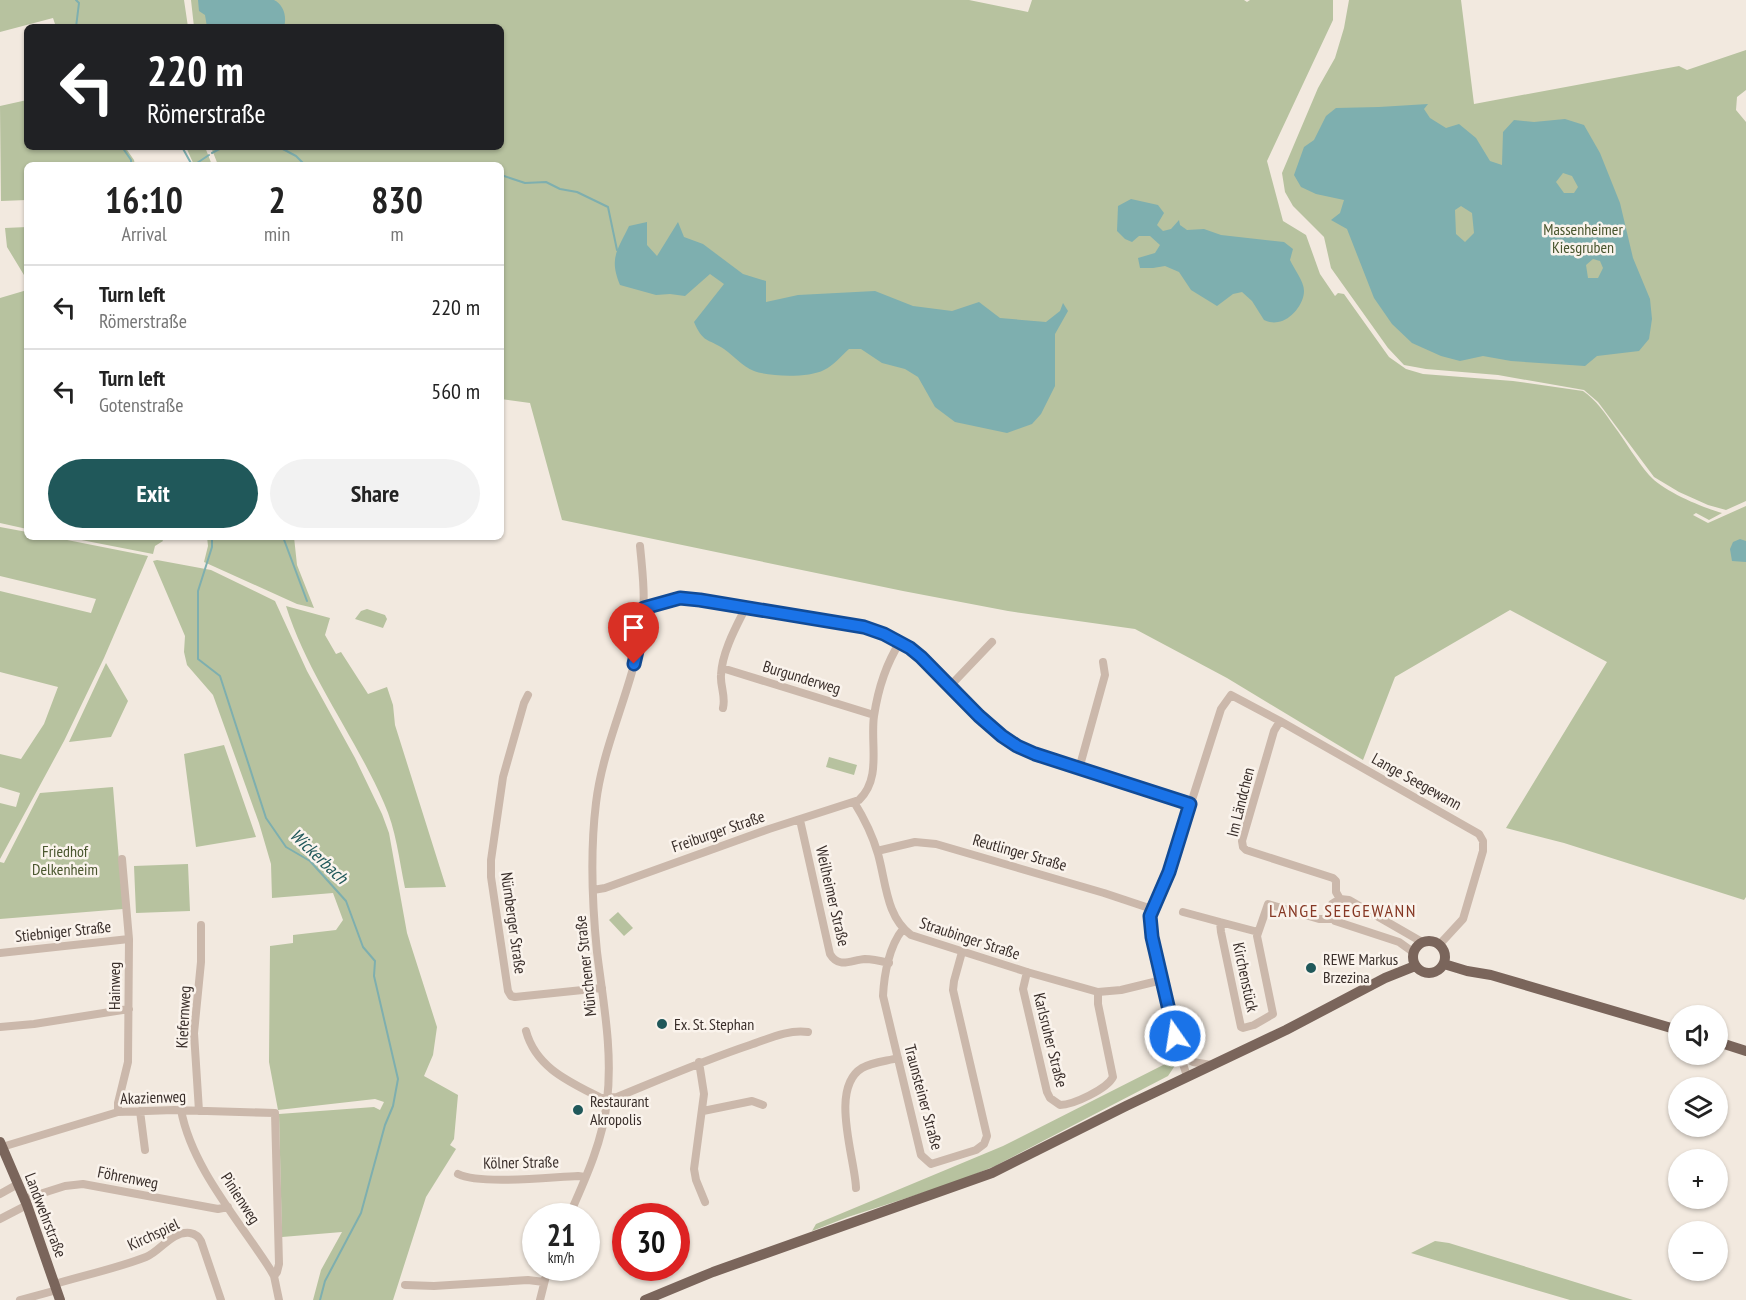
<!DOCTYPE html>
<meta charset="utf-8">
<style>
body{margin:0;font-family:"PT Sans Narrow",sans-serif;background:#f2f2f2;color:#222;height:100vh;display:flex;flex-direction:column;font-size:22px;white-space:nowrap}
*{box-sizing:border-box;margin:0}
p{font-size:20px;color:#767676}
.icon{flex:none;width:33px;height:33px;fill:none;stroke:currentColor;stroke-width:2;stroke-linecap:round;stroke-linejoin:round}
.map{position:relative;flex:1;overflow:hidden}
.details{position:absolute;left:24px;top:162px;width:480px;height:378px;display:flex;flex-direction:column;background:#fff;border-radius:9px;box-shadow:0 2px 4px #0004}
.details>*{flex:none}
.hud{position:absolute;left:24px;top:24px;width:480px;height:126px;border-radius:9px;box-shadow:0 2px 4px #0004;background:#202124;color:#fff;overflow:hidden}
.fabs{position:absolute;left:1668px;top:1005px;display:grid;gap:12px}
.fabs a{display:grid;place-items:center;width:60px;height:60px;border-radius:50%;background:#fff;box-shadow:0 2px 4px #0004;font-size:30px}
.speed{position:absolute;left:522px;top:1203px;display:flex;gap:12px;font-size:30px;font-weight:700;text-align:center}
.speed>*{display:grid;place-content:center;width:78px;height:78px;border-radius:50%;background:#fff;box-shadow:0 2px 4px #0004;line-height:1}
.speed small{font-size:15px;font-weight:400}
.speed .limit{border:9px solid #d22;background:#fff;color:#111}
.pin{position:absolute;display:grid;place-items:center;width:51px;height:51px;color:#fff;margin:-62px -26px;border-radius:50% 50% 50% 0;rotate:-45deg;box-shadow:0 0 6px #0007}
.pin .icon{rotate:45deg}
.me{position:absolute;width:66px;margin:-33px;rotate:347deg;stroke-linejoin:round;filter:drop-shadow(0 0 4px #0008)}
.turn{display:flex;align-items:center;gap:21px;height:126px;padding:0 24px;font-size:27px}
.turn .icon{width:78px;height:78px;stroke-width:2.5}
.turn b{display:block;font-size:42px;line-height:51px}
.eta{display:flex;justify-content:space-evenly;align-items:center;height:102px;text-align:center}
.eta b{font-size:36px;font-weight:700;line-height:42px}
.cta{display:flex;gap:12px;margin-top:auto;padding:12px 24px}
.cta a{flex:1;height:69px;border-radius:36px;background:#20585a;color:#fff;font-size:24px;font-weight:700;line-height:69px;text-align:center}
.cta a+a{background:#f2f2f2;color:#222}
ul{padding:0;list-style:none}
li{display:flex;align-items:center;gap:18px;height:84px;padding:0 24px;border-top:2px solid #e0e0e0}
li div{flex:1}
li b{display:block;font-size:22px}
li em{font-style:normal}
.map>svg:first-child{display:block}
</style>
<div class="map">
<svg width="1746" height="1300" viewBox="0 0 1746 1300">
<rect width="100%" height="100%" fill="#f2e9df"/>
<path fill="#b7c29f" d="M0 0H184L188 27H56L53 18 0 32Z
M191 0H969L1028 12 1032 0H1244L1247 2 1250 0H1333V20L1267 161 1283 221 1306 235 1320 274 1335 296 1338 293 1344 294 1389 357 1406 369 1423 374 1513 381 1583 391C1596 400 1605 413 1614 426 1626 442 1636 460 1649 475 1663 491 1701 507 1722 513L1709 520 1696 513 1693 515 1708 523 1746 506V897L1744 900 1564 843 1506 828 1607 662 1510 610 1395 677 1363 760 1227 678 1135 629 1008 611 903 591 562 520 530 403 501 399V165H218L211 147H501V27H194Z
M1349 0H1461L1474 104 1679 66 1687 70 1746 50V90L1737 97 1736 110 1746 122V501L1726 510 1708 505 1679 492 1654 477 1598 402 1584 390 1498 375 1426 369 1404 365 1388 348 1331 268 1324 237 1293 206 1285 192 1282 173 1318 88 1335 58 1344 28Z
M27 100V147H125L134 160 135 165H27V200L1 201 0 106Z
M186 147H205L212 165H194Z
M27 227V280L7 247 5 228Z
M27 290V529L0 523V298Z
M0 527 27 532V537H52L148 556 104 658 64 741 0 859V803L16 807 20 793 0 787V754L21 759 44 724 58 687 0 672V591L91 613 96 599 0 576Z
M66 537H161L163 541 155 546 153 554Z
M207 537H294L297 565 314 608 297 604 204 562 208 546Z
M157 560 211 570 275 601 307 671 355 758 382 814 389 833 407 933 437 1027 433 1055 424 1076 458 1095 454 1139 450 1145 456 1149 426 1197 393 1300H313L321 1270 342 1232 282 1237 279 1114 374 1107 380 1110 384 1102 375 1099 278 1110 269 1062 270 946 293 943V935L336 930 343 920 333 893 272 898 271 864 259 823 213 695 187 665 184 652 185 636 153 561Z
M286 606 330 618 325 635 336 654 341 652 368 694 387 687 393 705 395 725 446 887 405 888C399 859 396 829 384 803 355 736 308 676 286 606Z
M367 609 385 615 387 619 383 628 355 619 361 611Z
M106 663 128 701 111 737 69 742Z
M224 745 256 837 196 847 184 754Z
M829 757 857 765 854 775 826 767Z
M113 787 123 909 0 919V862L4 863 40 793Z
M188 864 190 911 136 913 134 866Z
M618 912 633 928 624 936 609 920Z
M1173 1060 1174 1067 1168 1076 995 1166 956 1182 848 1217 812 1231 816 1224 1003 1146Z
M1435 1241 1449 1243 1633 1300H1570L1411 1253Z"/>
<path fill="#7eafaf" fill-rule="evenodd" d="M198 0H274C284 5 287 17 284 27H207L205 15 199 11Z
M1428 104 1424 109 1430 118 1446 128 1459 124 1476 138 1490 161 1502 165 1503 132 1514 120 1534 122 1565 119 1584 125 1600 153 1620 203 1633 258 1650 299 1652 319 1649 339 1639 351 1597 356 1585 366 1511 361 1483 356 1460 361 1441 356 1412 343 1392 324 1374 298 1347 229 1331 220 1340 213 1344 200 1316 194 1301 187 1294 175 1304 147 1314 140 1326 116 1336 108 1379 107ZM1563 173 1572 176 1578 187 1574 193H1564L1556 182ZM1461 206 1472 213 1474 233 1465 242 1456 234 1455 210ZM1593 259 1600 261 1603 268 1598 278H1588L1586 265Z
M1131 199 1158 205 1164 213 1157 225 1163 231 1171 229 1179 220 1180 225 1187 230 1204 229 1221 235 1284 242 1293 249 1290 260C1294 269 1304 281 1304 291 1304 304 1291 320 1278 322 1273 323 1268 322 1264 320L1252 301 1242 292 1233 294 1217 306 1191 290 1179 272 1165 266 1153 268H1140L1138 258 1155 253 1160 245 1150 236H1139L1132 242 1125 239 1117 231 1118 206Z
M647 222V245L657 256 678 222 684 237 703 244 743 274 766 281V302L798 295 875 291 913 306 952 311 979 302 1000 318 1046 322 1060 311 1063 303 1068 311 1055 334V386L1041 414 1032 424 1007 433 955 422 935 407 918 377 905 369 882 363 861 349H849C841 356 833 366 824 370 809 378 770 377 754 371 742 366 734 356 724 349 707 338 703 343 694 322L724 284 710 274 685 296 670 294 656 295 620 285C609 258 617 251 629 226Z
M1740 539 1746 541V562L1732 561 1730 549 1733 542Z"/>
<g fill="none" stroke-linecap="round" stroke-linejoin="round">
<path stroke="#7eafaf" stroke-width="2" d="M76 0 79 3 76 27
M122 147 131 160V165
M182 147 192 165
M279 147 296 156 305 165
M212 153 223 147
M194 165 209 155
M501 175 525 183 546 182 560 189 577 192 608 207 617 250
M212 537V547L198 591V659L220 676 266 818 286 847 310 861 346 901 363 947 375 961 374 976 398 1079 393 1106 385 1125 361 1213 325 1281 320 1300
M283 537 307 601"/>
<path stroke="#cbb8ab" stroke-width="8" d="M644 608 680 598 700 600 864 627C880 632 895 637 909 648 945 673 969 713 1005 738 1024 752 1046 757 1068 765 1108 779 1149 791 1190 804
M722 668 874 715
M950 686 992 642
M528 695 524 703 503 777 491 860V877L508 991 511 996 515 997 602 988
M723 708C726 696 720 686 721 675 722 652 736 627 746 607
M1280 721 1274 731 1242 841 1243 847 1246 850 1333 878 1336 881V892L1340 899
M1079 769 1105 675 1103 662
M854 802C864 818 873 837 878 854 886 882 886 917 911 935L1027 972 1098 992 1121 990 1162 980
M800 820 830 954C839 969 851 960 865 959 873 959 881 961 889 963
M877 851 915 842 936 844 1104 893 1152 909
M593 890 605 888 769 829 859 800C882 778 870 744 874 716 878 689 886 664 900 642
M1183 912 1220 922 1221 932 1241 1027 1243 1028 1254 1025 1273 1014 1257 936 1268 904 1319 919H1333
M1220 922 1258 932
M903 929C889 946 884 975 883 996L921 1155 931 1164 976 1150 984 1144 987 1136 953 990 954 981 962 952
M1413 952 1399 942 1335 921 1331 915 1332 904 1340 899 1349 900 1422 942
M0 953 129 939
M1027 972 1023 989 1047 1092 1050 1098 1060 1105C1073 1105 1107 1089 1113 1077L1098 1004V992
M0 1027 34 1024 129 1009
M526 1031C536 1068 570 1082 601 1098L617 1097C661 1079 705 1060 750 1045 768 1039 788 1029 808 1032
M1180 1055 1193 1062 1211 1065
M699 1062 704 1094 694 1169 696 1180 705 1202
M1187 1076 1180 1055 1152 937 1150 916 1169 872 1221 709 1231 695 1280 721 1479 834 1483 841V851L1463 919 1439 945
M181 1110C192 1168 238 1219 270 1269L274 1276 279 1300
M140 1111 145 1150
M199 1111 194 1033 201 962V925
M703 1111 752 1101 763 1105
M118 1112V1103L128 1062 129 939 122 859
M2 1147 118 1112 174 1110 275 1113 279 1264 277 1272 274 1276
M458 1174C480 1185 551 1177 578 1176L585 1177
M856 1188C855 1158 829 1088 862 1068 872 1062 887 1061 898 1058
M0 1194 18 1184
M24 1199 65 1186 83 1184 218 1209 228 1207
M569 1216C585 1180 603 1141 607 1101 613 1051 603 1001 597 952 592 903 590 852 596 803 603 744 632 690 641 632 646 603 643 575 640 546
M0 1219 27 1205
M55 1284C85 1275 118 1268 146 1257 161 1251 171 1231 190 1233 195 1234 199 1237 201 1241L221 1300
M405 1285 434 1286 528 1280 544 1282
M20 1300 57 1290
M540 1300 548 1268"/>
<path stroke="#7a655b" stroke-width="10" d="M1413 957a16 16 0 1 1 32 0a16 16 0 1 1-32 0Z
M1444 964 1467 971 1491 975 1678 1030
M1718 1042 1746 1051
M0 1142 27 1205 60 1300
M645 1300 713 1272 992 1173 1126 1106 1286 1030 1385 978 1415 966"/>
</g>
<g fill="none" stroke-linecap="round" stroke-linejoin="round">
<g stroke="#114b97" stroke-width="15">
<path id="route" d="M634 664 641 633 644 608 680 598 700 600 864 627 884 634 910 648 921 657 979 716 1002 736 1017 746 1035 754 1190 804 1169 872 1150 916 1152 937 1175 1036"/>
</g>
<use href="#route" stroke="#1a73e8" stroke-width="10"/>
</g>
<g fill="#20585a" stroke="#faf3ec" stroke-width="2">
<circle cx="1311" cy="968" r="6"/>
<circle cx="662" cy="1024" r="6"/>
<circle cx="578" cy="1110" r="6"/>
</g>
<g text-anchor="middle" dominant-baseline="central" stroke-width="5" stroke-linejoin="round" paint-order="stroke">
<g font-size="16" fill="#49562e" stroke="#faf3ec">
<text x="1583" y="229">Massenheimer<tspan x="1583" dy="18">Kiesgruben</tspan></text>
<text x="65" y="851">Friedhof<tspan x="65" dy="18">Delkenheim</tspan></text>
</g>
<g font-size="16" fill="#392e2a" stroke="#faf3ec">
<text transform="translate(802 677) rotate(17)">Burgunderweg</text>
<text transform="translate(1417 781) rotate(29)">Lange Seegewann</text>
<text transform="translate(1240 802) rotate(-76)">Im Ländchen</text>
<text transform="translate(718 831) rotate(-19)">Freiburger Straße</text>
<text transform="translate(1020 852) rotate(16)">Reutlinger Straße</text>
<text transform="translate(833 896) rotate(77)">Weilheimer Straße</text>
<text transform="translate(514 923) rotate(82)">Nürnberger Straße</text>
<text transform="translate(63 931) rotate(-6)">Stiebniger Straße</text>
<text transform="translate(970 938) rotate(18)">Straubinger Straße</text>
<text transform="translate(585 966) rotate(-96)">Münchener Straße</text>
<text transform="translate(1246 977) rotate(78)">Kirchenstück</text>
<text transform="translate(114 986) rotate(-90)">Hainweg</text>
<text transform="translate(183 1017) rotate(-87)">Kiefernweg</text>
<text transform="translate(1051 1040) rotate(76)">Karlsruher Straße</text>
<text transform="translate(153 1097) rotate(-2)">Akazienweg</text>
<text transform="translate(924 1097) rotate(75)">Traunsteiner Straße</text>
<text transform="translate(521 1162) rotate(-1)">Kölner Straße</text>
<text transform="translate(128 1177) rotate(11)">Föhrenweg</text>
<text transform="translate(241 1198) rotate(57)">Pinienweg</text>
<text transform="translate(46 1215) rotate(69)">Landwehrstraße</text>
<text transform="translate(153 1234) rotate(-25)">Kirchspiel</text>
</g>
<g font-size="16" fill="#392e2a" stroke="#faf3ec" text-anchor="start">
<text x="1323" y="959">REWE Markus<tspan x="1323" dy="18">Brzezina</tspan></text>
<text x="674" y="1024">Ex. St. Stephan</text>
<text x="590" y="1101">Restaurant<tspan x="590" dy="18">Akropolis</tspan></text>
</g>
<g font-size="18" font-style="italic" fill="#20585a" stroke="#faf3ec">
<text transform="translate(319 856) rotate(43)">Wickerbach</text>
</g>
<g font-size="18" letter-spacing="1.5" fill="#863824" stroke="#faf3ec">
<text x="1343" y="910">LANGE SEEGEWANN</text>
</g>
</g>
</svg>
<div class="fabs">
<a><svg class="icon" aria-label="sound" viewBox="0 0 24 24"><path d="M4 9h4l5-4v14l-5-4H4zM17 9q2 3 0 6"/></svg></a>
<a><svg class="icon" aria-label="layers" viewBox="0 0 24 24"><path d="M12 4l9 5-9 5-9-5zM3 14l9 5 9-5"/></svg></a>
<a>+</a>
<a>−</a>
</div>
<div class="speed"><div>21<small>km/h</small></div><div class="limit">30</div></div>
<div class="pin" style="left:634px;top:664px;background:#d93025"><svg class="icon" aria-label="arrive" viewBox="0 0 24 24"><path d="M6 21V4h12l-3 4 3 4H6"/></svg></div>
<svg class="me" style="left:1175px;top:1036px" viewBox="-20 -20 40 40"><circle r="17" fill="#1a73e8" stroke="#fff" stroke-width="3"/><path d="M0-11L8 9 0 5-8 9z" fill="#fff"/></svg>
<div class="hud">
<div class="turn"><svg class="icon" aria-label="left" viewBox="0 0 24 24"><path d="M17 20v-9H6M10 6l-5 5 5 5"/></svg><div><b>220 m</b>Römerstraße</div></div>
</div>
<section class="details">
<div class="eta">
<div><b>16:10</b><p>Arrival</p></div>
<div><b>2</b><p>min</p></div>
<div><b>830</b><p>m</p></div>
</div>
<ul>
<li><svg class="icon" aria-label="left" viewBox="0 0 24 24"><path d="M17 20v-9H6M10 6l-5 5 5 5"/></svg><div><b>Turn left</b><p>Römerstraße</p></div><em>220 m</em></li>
<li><svg class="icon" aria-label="left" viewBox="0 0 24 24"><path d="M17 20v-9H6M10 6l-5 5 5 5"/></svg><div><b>Turn left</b><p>Gotenstraße</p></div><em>560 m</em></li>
</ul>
<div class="cta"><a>Exit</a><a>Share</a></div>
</section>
</div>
